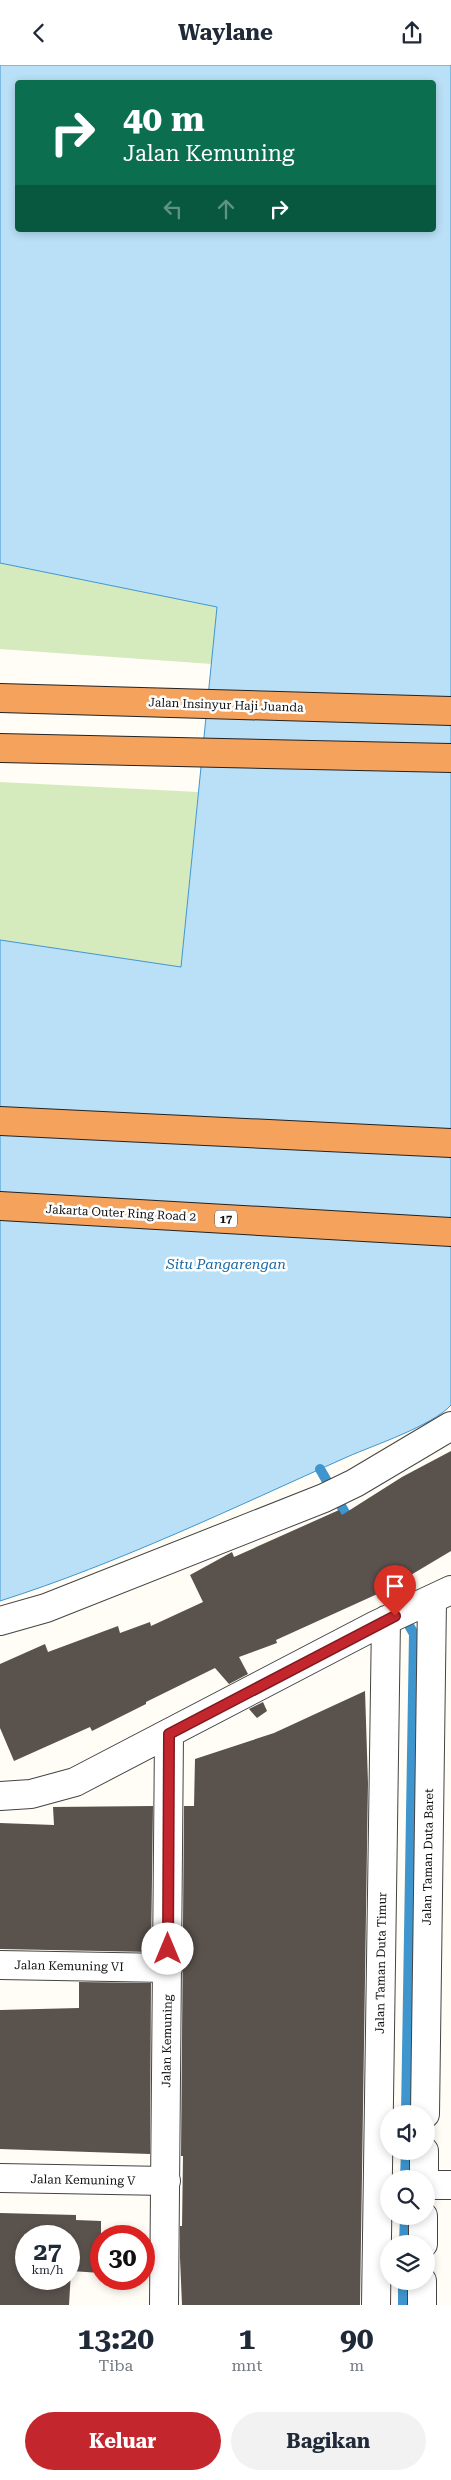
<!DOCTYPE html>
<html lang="id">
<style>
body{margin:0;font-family:"Roboto Serif",serif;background:#f2f2f3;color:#1f2937;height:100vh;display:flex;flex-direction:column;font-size:19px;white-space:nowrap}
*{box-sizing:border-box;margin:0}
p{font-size:16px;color:#747a83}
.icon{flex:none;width:28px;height:28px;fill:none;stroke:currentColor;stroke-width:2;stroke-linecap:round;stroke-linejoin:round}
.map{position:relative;height:2240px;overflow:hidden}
.details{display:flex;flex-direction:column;background:#fff;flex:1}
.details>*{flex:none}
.top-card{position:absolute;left:15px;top:15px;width:421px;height:152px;border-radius:5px;box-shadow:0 2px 8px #0003;background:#0b6e4f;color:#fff;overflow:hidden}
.buttons{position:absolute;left:380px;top:2040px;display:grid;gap:10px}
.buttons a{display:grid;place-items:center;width:55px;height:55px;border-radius:50%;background:#fff;box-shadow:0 2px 8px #0003;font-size:25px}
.speed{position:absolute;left:15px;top:2160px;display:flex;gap:10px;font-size:25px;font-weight:700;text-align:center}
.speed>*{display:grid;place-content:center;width:65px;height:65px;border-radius:50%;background:#fff;box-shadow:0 2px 8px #0003;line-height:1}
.speed small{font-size:12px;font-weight:400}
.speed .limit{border:8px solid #d22;background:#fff;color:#111}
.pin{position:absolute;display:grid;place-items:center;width:42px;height:42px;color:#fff;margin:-51px -21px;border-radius:50% 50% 50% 0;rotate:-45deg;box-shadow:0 0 5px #0007}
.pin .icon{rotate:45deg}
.me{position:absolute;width:55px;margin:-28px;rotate:0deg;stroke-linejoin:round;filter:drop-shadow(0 0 4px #0008)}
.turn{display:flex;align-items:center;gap:18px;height:105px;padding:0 25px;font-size:22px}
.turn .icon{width:65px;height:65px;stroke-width:2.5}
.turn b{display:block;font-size:35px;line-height:42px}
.lanes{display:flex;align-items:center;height:48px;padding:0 25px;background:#0003;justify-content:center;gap:25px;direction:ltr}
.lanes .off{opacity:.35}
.eta{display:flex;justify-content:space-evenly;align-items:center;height:85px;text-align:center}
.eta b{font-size:30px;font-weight:700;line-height:35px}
.button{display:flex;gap:10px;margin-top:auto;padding:10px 25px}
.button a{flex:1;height:58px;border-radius:30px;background:#c4262e;color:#fff;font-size:20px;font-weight:700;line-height:58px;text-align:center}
.button a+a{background:#f2f2f3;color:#1f2937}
header{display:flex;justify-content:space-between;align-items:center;height:65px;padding:0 25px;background:#fff;font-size:22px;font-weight:700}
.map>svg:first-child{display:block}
</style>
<header><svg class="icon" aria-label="back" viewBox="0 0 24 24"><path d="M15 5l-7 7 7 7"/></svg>Waylane<svg class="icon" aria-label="share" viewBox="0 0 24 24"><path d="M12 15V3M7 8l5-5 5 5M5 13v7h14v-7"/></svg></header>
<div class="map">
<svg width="451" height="2240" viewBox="0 0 451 2240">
<rect width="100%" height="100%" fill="#fffdf5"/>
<path fill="#d5ebbd" d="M0 498 217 542 212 599 0 584Z
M0 717 198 727 181 902 0 875Z"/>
<path fill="#b9e0f7" stroke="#3f96cf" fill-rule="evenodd" d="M0 0H451V1340C432 1361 374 1380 347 1392 233 1443 119 1498 0 1536V875L181 902 217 542 0 498ZM18 18H434V165H18Z"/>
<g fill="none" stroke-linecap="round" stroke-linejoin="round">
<path stroke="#3f96cf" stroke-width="10" d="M320 1404 352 1460
M381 1511 414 1569 406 2049
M405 2114 406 2086
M404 2179 405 2151
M403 2240V2216"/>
</g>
<path fill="#5a524d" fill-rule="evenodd" d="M451 1386V1486L384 1526 276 1575 277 1578 239 1592 248 1609 229 1619 215 1603 146 1637V1639L92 1666 90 1662 14 1696 0 1663V1599L45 1579 48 1587 118 1561 120 1568 150 1557 151 1561 203 1537 190 1510 232 1487 234 1492 339 1445 342 1450 402 1412Z
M365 1626 368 1718 360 2240H182L180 2193V2161H182L183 2091H181L184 1741H194L195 1694 274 1668Z
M263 1637 267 1646 257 1653 249 1644Z
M153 1741 151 1887 0 1884V1758L54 1760 53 1742Z
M79 1917 151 1918 150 2089 0 2084V1945L79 1943Z
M0 2148 76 2150V2155L101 2156V2208L71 2206 69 2240H0ZM26 2171H69V2214H26Z"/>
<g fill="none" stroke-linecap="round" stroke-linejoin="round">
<g stroke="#444" stroke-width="30">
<path id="minor" d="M0 1556 46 1543 324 1433 355 1418 451 1361
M0 1731 31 1729 75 1717 376 1560 451 1525
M0 1900 168 1903
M425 2049 432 1535
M0 2113 166 2116
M424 2114V2086
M426 2120H451
M423 2179V2151
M164 2240 169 1669
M376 2240 386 1555
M422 2240V2216"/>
</g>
<g stroke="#222" stroke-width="30">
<path id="highway" d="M0 633 451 646
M0 683 451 693
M0 1056 451 1078
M0 1141 451 1167"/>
</g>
<use href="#minor" stroke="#fff" stroke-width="28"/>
<use href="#highway" stroke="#f5a25d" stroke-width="28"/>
</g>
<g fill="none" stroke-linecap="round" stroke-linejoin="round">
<g stroke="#7f191e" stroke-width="12">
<path id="route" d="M168 1884 169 1669 395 1551"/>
</g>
<use href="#route" stroke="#c4262e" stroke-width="9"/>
</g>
<g text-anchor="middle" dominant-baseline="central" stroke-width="5" stroke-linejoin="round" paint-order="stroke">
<rect fill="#fff" stroke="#585858" stroke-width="1" x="215" y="1145.5" width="22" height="17" rx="4"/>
<g font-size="11" font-weight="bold" fill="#111">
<text x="226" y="1154">17</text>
</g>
<g font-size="12" fill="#111" stroke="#fff">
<text transform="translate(226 640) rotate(2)">Jalan Insinyur Haji Juanda</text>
<text transform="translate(121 1148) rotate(3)">Jakarta Outer Ring Road 2</text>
<text transform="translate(428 1792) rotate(-89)">Jalan Taman Duta Baret</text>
<text transform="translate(381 1898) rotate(-89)">Jalan Taman Duta Timur</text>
<text transform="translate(69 1901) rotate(1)">Jalan Kemuning VI</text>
<text transform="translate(167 1976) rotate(-89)">Jalan Kemuning</text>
<text transform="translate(83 2115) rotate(1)">Jalan Kemuning V</text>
</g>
<g font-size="14" font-style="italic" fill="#1768a6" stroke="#fff">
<text x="226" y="1199">Situ Pangarengan</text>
</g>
</g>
</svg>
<div class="buttons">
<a><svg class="icon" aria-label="sound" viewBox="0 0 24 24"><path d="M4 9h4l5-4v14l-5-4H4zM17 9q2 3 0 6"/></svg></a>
<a><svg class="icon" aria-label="search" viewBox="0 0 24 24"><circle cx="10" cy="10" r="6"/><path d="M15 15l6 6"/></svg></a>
<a><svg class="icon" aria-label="layers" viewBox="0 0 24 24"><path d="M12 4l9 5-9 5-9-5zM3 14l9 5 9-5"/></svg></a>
</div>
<div class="speed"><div>27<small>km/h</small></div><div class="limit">30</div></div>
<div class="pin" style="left:395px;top:1551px;background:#d93025"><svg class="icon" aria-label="arrive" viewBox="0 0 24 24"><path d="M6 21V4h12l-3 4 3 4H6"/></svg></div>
<svg class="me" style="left:168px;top:1884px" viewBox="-20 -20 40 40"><circle r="19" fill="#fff"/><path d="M0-13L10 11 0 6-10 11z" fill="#c4262e"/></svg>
<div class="top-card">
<div class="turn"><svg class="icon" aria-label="right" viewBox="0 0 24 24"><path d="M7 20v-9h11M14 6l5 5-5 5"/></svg><div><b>40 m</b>Jalan Kemuning</div></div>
<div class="lanes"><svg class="icon off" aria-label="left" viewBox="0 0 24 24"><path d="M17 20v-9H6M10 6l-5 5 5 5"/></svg><svg class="icon off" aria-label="ahead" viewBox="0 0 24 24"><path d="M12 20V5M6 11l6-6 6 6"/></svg><svg class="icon" aria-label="right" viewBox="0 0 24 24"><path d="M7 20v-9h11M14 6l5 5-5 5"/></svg></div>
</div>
</div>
<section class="details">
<div class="eta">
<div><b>13:20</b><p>Tiba</p></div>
<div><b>1</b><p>mnt</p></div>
<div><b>90</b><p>m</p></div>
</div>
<div class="button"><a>Keluar</a><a>Bagikan</a></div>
</section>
